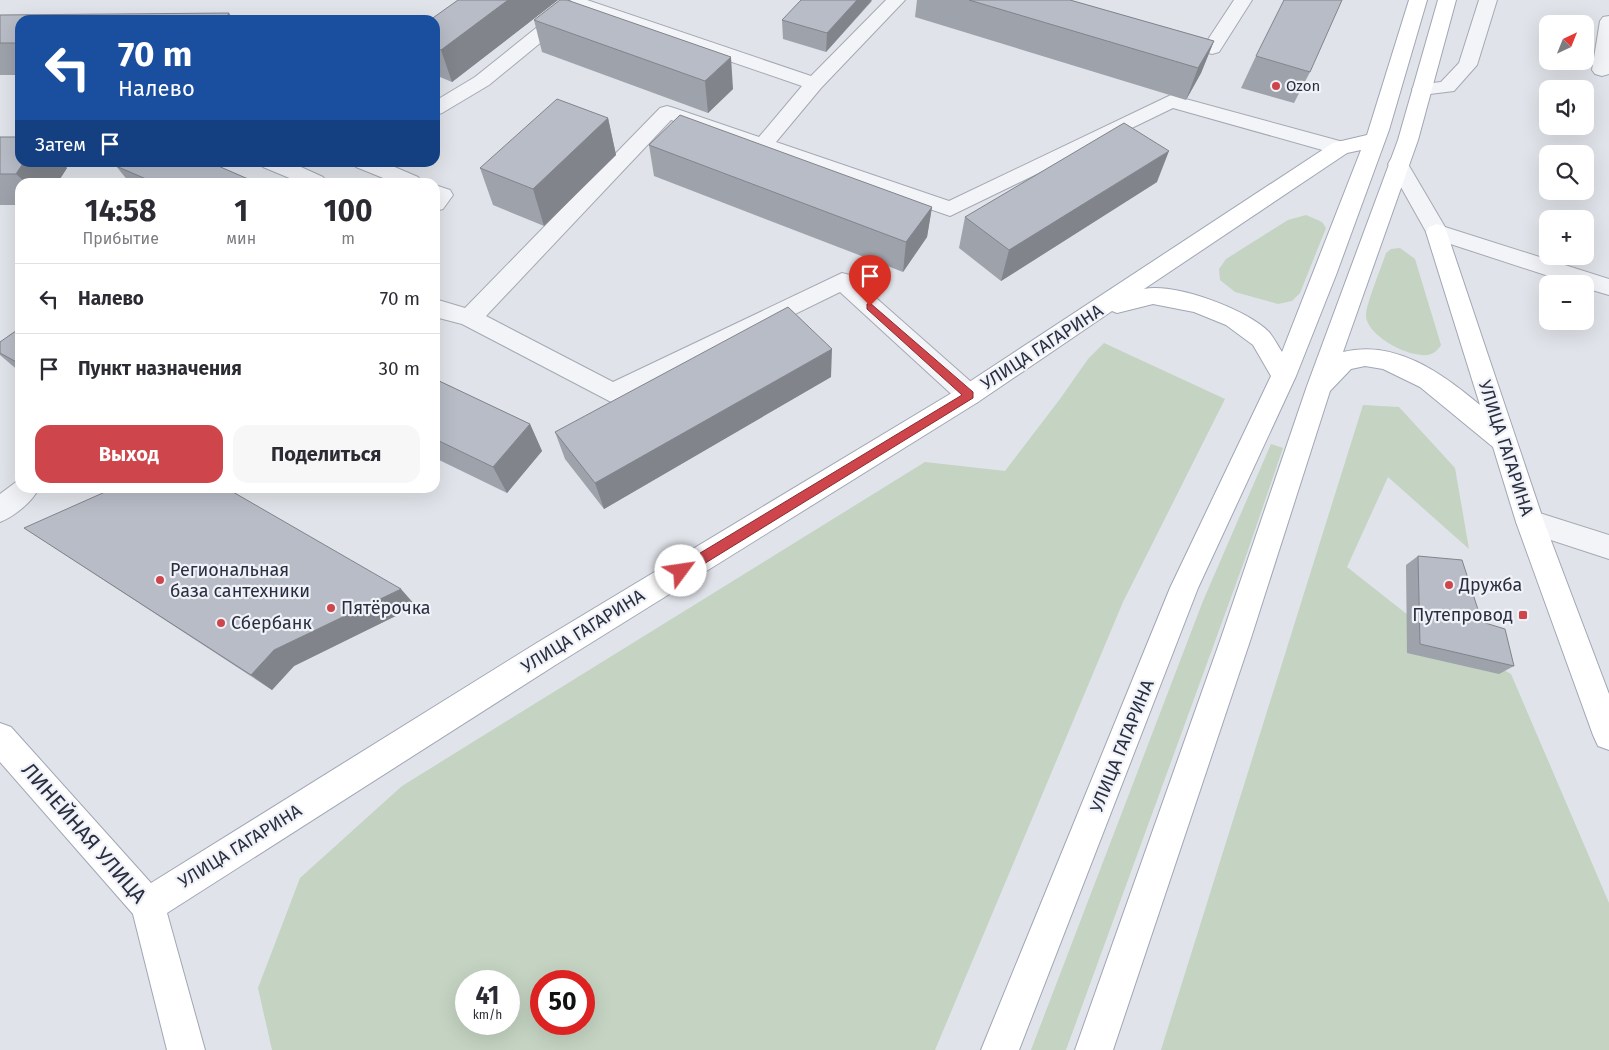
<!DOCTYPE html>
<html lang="ru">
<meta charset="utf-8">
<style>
body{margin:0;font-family:"Fira Sans",sans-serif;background:#f7f7f7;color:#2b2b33;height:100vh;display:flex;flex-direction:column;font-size:19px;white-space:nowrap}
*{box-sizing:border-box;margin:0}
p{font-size:16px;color:#7c7c81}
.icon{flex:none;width:28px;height:28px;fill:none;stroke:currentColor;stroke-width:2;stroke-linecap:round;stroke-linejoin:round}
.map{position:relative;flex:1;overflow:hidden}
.side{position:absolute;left:15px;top:178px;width:425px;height:315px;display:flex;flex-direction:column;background:#fff;border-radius:15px;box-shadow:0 5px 20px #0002}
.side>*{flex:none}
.hud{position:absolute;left:15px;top:15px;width:425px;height:152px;border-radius:15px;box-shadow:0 5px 20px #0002;background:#1a4fa0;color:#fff;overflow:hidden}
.needle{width:32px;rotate:43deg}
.controls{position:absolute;left:1539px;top:15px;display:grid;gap:10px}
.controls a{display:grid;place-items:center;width:55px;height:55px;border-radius:10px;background:#fff;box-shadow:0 5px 20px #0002;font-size:25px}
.speed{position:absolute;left:455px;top:970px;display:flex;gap:10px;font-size:25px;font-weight:700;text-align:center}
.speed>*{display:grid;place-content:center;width:65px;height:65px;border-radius:50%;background:#fff;box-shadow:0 5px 20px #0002;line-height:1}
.speed small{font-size:12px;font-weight:400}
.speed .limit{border:8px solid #d22;background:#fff;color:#111}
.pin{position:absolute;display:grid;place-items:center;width:42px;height:42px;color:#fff;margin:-51px -21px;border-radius:50% 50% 50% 0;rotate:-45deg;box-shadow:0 0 5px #0007}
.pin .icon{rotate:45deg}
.me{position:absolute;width:55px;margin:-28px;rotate:59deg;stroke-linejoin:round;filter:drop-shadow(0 0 4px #0008)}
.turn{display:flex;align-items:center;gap:18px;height:105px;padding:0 20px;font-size:22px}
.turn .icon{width:65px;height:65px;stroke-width:2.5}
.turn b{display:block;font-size:35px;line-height:42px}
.then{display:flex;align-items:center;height:48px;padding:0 20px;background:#0003;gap:10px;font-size:19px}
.eta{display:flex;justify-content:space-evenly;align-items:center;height:85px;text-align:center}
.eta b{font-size:30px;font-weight:700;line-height:35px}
.primary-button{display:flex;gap:10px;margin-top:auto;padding:10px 20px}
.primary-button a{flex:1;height:58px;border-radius:15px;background:#cf454c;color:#fff;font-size:20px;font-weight:700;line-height:58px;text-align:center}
.primary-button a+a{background:#f7f7f7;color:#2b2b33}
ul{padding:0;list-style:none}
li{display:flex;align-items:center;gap:15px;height:70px;padding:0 20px;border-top:1px solid #e1e1e2}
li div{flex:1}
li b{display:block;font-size:19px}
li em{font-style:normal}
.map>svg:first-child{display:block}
</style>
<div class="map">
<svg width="1609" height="1050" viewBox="0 0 1609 1050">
<rect width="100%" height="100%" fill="#e0e3e9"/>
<path fill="#c4d3c2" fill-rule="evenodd" d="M1306 215 1322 222 1326 228 1300 293 1292 301 1278 304 1235 292 1220 280 1219 269 1226 259 1288 220Z
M1400 248 1415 259 1441 345C1439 348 1436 352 1433 353 1416 363 1365 336 1366 315 1366 304 1382 266 1386 253L1391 249Z
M1104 343 1225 399 1123 602 935 1050H272L258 988 300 878 402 786 925 462 1005 471 1060 399 1088 359ZM466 981H509V1024H466ZM541 981H584V1024H541Z
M1363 405 1399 407 1455 468 1469 549 1388 477 1347 567 1413 619 1511 674 1609 903V1050H1161Z
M1271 444 1283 448 1245 559 1066 1050H1031L1203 601Z"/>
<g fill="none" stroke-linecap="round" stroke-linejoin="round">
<g stroke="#a5a9b3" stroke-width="2">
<path id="minor" d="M571 0H587L811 76 886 0H905L821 88 776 142 949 201 1171 95 1347 143 1350 148 1347 153 1340 155 1173 108 950 216 671 120 486 316 613 382 842 273 850 275 978 388 982 395 978 402 969 405 960 402 840 292 613 403 462 324 435 317V299L465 308 660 108 667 106 674 108 759 137 802 86 572 7 569 3Z
M1234 0H1252L1219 52 1212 54 1169 41 1167 37 1169 33 1176 31 1207 41Z
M1479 0H1497L1477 65 1454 91 1422 95 1415 93 1412 89 1415 85 1441 82 1459 63Z
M567 7 573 8 576 12 573 16 489 85 442 113 435 115V101L475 77 561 8Z
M1609 16V74L1602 76 1595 74 1592 70 1600 21 1603 17Z
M1398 157 1405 159 1445 227 1609 279V295L1585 288V284H1573L1429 237 1388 164 1391 159Z
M260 162H290L323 177 327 182H299L263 167Z
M353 162H383L418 177 422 182H393L356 167Z
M435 185 450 190 453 195 443 209 435 211Z
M20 479V488H39C32 502 15 516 0 522V494Z
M1530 510 1609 535V559L1520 530 1516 522 1520 514Z"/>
</g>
<g stroke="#a0a6b5" stroke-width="2">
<path id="major" d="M1409 0H1427L1389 130 1336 275 1296 376 1198 588 1019 1050H981L1170 588 1271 376 1253 345 1226 325 1194 312 1153 304 1117 313 1112 311 978 402 557 664 167 913 205 1050H167L133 914 0 762V723L11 727 151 883 535 644 960 388 1333 143 1367 135ZM1361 150 1282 352C1278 346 1274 338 1269 332 1246 309 1176 283 1144 289L1347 153Z
M1438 0H1456L1418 140 1343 352C1395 339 1442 373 1480 405L1426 232 1429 227 1437 224 1445 227 1544 522 1609 694V750L1598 746 1593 735 1516 522 1493 447 1420 387 1383 369 1365 366 1351 369 1330 391 1251 638 1113 1050H1075L1221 638 1307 386 1398 140Z"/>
</g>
<use href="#minor" fill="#f3f4f8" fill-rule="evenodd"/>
<use href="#major" fill="#fff" fill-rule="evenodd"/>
</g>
<path fill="#9ea2aa" d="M458 0H558L452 82 435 75V20Z
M917 0H1070L1214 41 1201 73 1186 100 915 17Z
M872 1 826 52 783 39 782 20Z
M0 15 20 20V75H0Z
M534 20 733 89 708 113 542 52Z
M1256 56 1310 72 1294 103 1241 88Z
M608 118 616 155 544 226 493 205 480 168Z
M0 137 67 168 58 182H20V205H0Z
M649 145 932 207 927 237 903 272 654 176Z
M116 166 255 182H129Z
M1157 182 1001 281 959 248 965 217Z
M20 328V372L0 355V342Z
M831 377 604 509 565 459 555 432Z
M435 379 530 424 542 451 507 493 435 458Z
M24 528 416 606 294 666 272 690Z
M1418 556 1482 622 1514 666 1499 674 1407 653 1406 565Z"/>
<path fill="#81848b" d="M508 0H558L452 82 441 50Z
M857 0H872L826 52 827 33Z
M229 13 233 20H225Z
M1214 41 1201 73 1186 100 1198 68Z
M731 57 733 89 708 113 705 81Z
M608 118 616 155 544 226 533 189Z
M1169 151 1157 182 1001 281 1009 250Z
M24 162H63L67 168 58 182H25L16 174Z
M932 207 927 237 903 272 906 242Z
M832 349 831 377 604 509 595 483Z
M530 424 542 451 507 493 493 467Z
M401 589 416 606 294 666 272 690 251 675 274 650Z"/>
<path fill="#b8bcc6" stroke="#81848b" d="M458 0H508L441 50 435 48V20H430Z
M560 0H567L731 57 705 81 534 20Z
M801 0H857L827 33 782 20Z
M969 0H1070L1214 41 1198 68Z
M1284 0H1342L1310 72 1256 56Z
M229 13 225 20H20V43H0V15Z
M557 99 608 118 533 189 480 168Z
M680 115 932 207 906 242 649 145Z
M1124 123 1169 151 1009 250 965 217Z
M0 137H20V162H24L16 174H0Z
M121 162H209L255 182H153L116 166Z
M788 307 832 349 595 483 555 432Z
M20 328V364L0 353V342Z
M435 379 530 424 493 467 435 439Z
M110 488H226L401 589 274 650 251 675 24 528 105 492Z
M1418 556 1462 560 1482 622 1505 629 1514 666 1420 644Z"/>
<path fill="#cf454c" stroke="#872d31" d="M870 303 973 392V398L686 575H677V567L962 395 867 309V304Z"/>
<g fill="#cf454c" stroke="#f0f2f7" stroke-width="2">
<circle cx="1276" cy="86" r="5"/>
<circle cx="160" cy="580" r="5"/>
<circle cx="1449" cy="585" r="5"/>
<circle cx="331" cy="608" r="5"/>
<rect x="1518" y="610" width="10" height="10" rx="2.5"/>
<circle cx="221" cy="623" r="5"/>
</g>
<g text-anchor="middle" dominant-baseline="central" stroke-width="4.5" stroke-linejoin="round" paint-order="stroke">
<g font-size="15" fill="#292f41" stroke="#f0f2f7" text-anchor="start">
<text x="1286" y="86">Ozon</text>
</g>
<g font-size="18" fill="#292f41" stroke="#f0f2f7">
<text transform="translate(1042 347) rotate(-33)">УЛИЦА ГАГАРИНА</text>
<text transform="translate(1506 448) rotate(72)">УЛИЦА ГАГАРИНА</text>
<text transform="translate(583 631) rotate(-32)">УЛИЦА ГАГАРИНА</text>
<text transform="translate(1122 746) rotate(-68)">УЛИЦА ГАГАРИНА</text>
<text transform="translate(240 846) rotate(-32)">УЛИЦА ГАГАРИНА</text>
</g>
<g font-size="18" fill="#292f41" stroke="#f0f2f7" text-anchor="start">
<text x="170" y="570">Региональная<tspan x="170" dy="21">база сантехники</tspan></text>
<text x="1459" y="585">Дружба</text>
<text x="341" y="608">Пятёрочка</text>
<text x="1513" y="615" text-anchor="end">Путепровод</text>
<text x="231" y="623">Сбербанк</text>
</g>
<g font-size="21" fill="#292f41" stroke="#f0f2f7">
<text transform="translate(84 833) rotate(49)">ЛИНЕЙНАЯ УЛИЦА</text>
</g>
</g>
</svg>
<div class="controls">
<a><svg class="needle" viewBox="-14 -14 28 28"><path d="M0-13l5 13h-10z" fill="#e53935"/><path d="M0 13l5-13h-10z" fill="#7c7c81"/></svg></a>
<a><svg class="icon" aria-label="sound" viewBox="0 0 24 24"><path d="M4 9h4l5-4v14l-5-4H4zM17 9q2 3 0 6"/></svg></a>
<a><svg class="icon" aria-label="search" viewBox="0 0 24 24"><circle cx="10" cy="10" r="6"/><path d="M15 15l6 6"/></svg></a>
<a>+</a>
<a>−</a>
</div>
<div class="speed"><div>41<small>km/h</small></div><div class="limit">50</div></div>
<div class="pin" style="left:870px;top:306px;background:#d93025"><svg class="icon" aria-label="arrive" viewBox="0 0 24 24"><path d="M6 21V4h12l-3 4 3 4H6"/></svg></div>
<svg class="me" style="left:681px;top:571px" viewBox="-20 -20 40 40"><circle r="19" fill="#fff"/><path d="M0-13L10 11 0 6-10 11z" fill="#cf454c"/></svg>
<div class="hud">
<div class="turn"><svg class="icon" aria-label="left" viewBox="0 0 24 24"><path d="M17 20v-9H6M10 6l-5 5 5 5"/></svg><div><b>70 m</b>Налево</div></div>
<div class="then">Затем<svg class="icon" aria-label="arrive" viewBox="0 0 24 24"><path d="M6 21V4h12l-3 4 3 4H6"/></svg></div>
</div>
<section class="side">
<div class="eta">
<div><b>14:58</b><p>Прибытие</p></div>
<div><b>1</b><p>мин</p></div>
<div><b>100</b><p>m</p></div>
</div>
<ul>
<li><svg class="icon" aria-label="left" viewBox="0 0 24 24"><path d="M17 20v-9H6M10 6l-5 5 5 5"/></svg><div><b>Налево</b></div><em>70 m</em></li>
<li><svg class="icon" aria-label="arrive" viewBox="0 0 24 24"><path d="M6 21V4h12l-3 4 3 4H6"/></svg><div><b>Пункт назначения</b></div><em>30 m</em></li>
</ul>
<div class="primary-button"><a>Выход</a><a>Поделиться</a></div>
</section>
</div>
